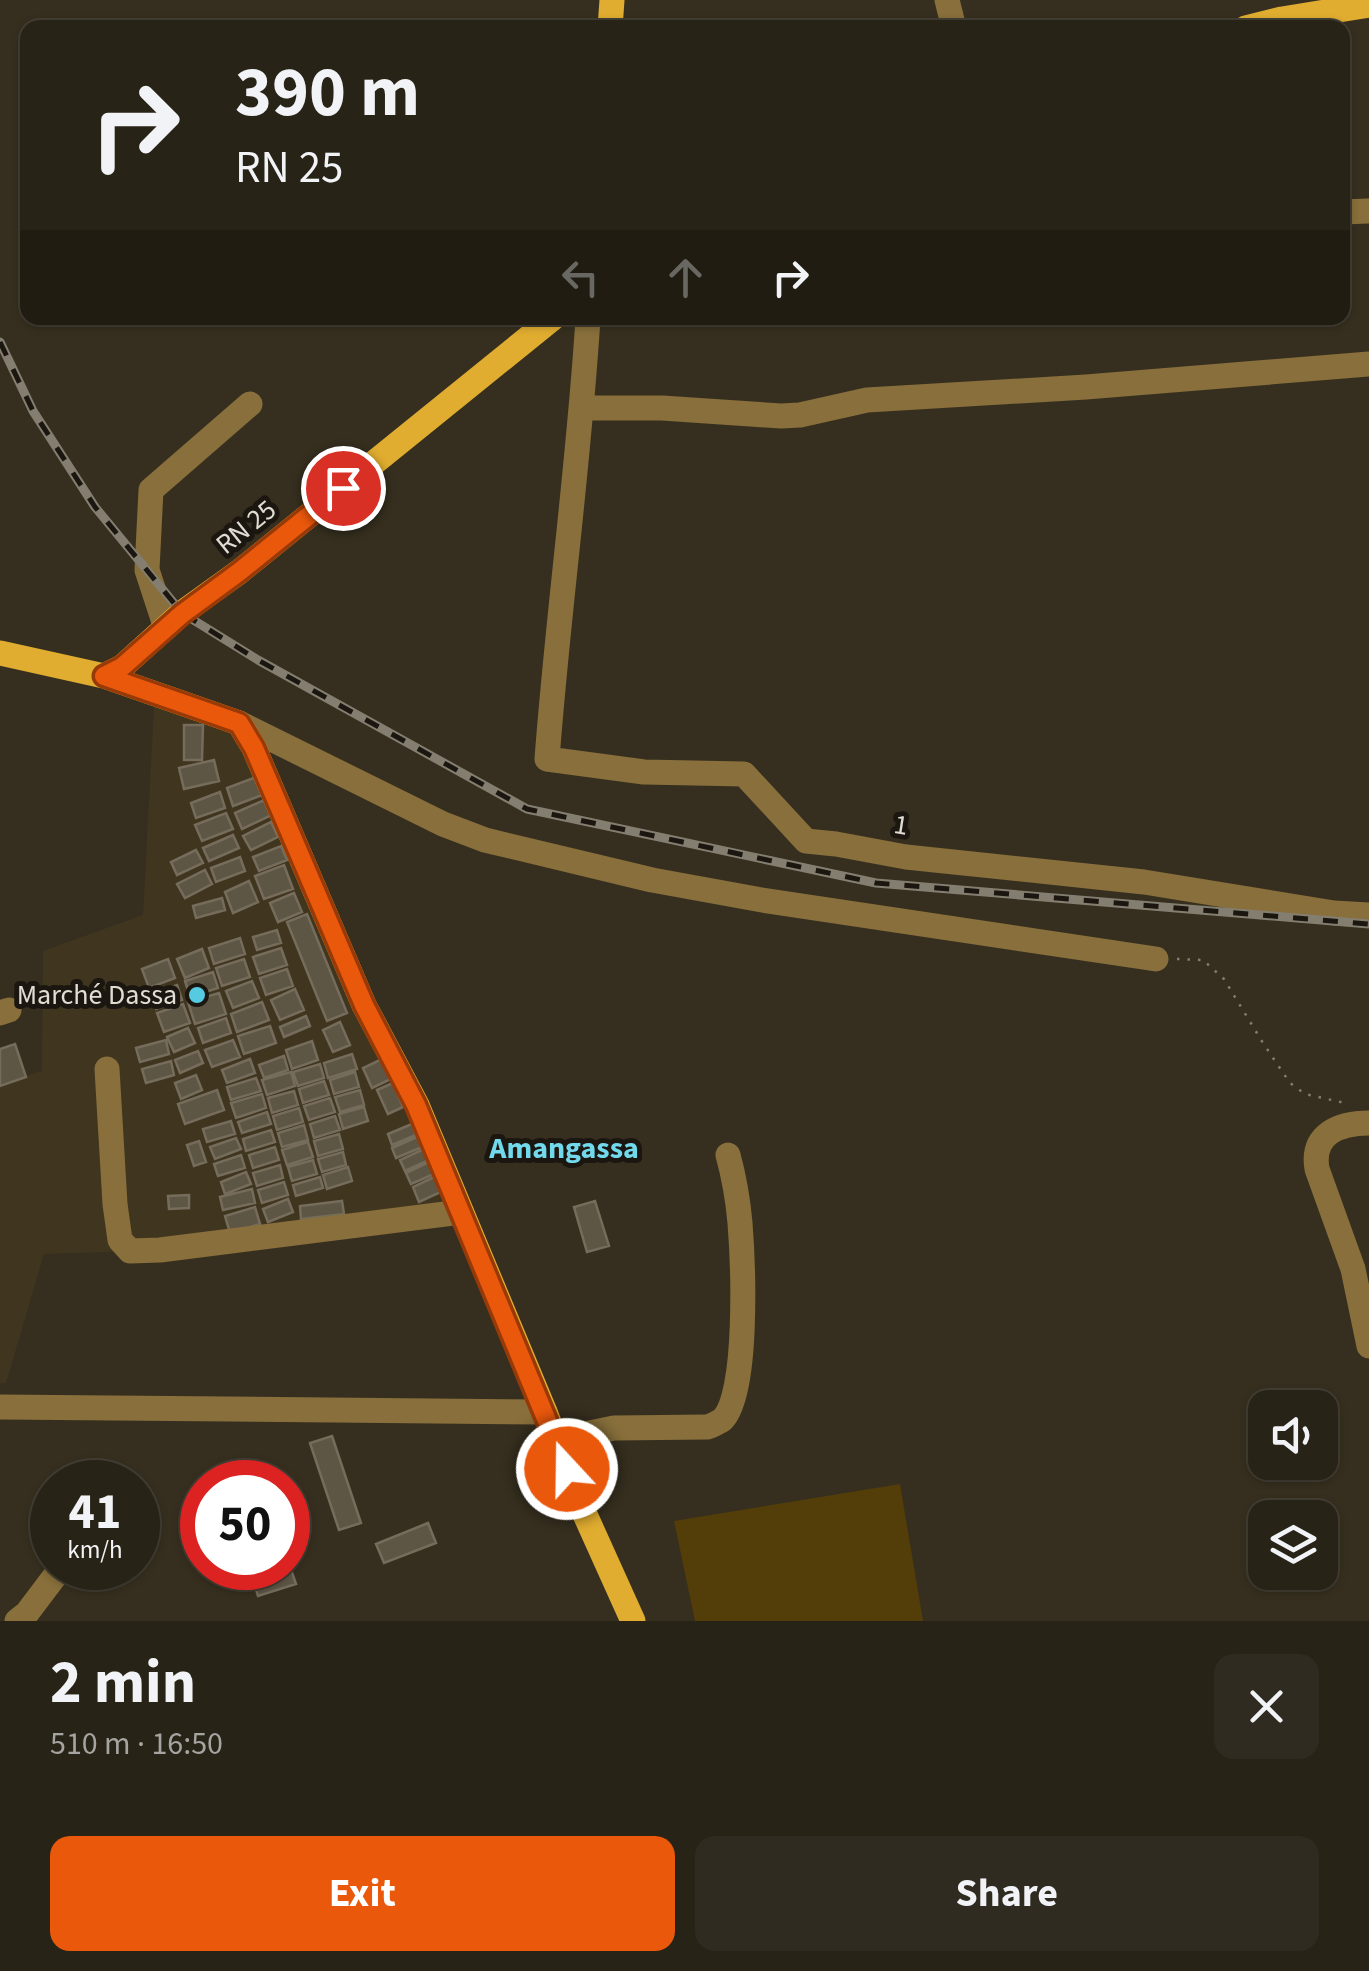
<!DOCTYPE html>
<meta charset="utf-8">
<style>
body{margin:0;font-family:"Source Sans 3",sans-serif;background:#302b20;color:#f1f3f6;height:100vh;display:flex;flex-direction:column;font-size:38px;white-space:nowrap}
*{box-sizing:border-box;margin:0}
p{font-size:32px;color:#a5a4a1}
.icon{flex:none;width:55px;height:55px;fill:none;stroke:currentColor;stroke-width:2;stroke-linecap:round;stroke-linejoin:round}
.map{position:relative;height:1621px;overflow:hidden}
.sheet{display:flex;flex-direction:column;background:#282317;flex:1}
.sheet>*{flex:none}
.hud{position:absolute;left:20px;top:20px;width:1330px;height:305px;border-radius:20px;box-shadow:0 2px 8px #0004,0 0 0 2px #444036;background:#282317;color:#f1f3f6;overflow:hidden}
.fabs{position:absolute;left:1248px;top:1390px;display:grid;gap:20px}
.fabs a{display:grid;place-items:center;width:90px;height:90px;border-radius:20px;background:#282317;box-shadow:0 2px 8px #0004,0 0 0 2px #444036;font-size:50px}
.speed{position:absolute;left:30px;top:1460px;display:flex;gap:20px;font-size:50px;font-weight:700;text-align:center}
.speed>*{display:grid;place-content:center;width:130px;height:130px;border-radius:50%;background:#282317;box-shadow:0 2px 8px #0004,0 0 0 2px #444036;line-height:1}
.speed small{font-size:25px;font-weight:400}
.speed .limit{border:15px solid #d22;background:#fff;color:#111}
.pin{position:absolute;display:grid;place-items:center;width:85px;height:85px;color:#fff;margin:-42px;border:5px solid #fff;border-radius:50%;box-shadow:0 2px 10px #0007}
.me{position:absolute;width:110px;margin:-55px;rotate:339deg;stroke-linejoin:round;filter:drop-shadow(0 0 8px #0008)}
.turn{display:flex;align-items:center;gap:35px;height:210px;padding:0 50px;font-size:45px}
.turn .icon{width:130px;height:130px;stroke-width:2.5}
.turn b{display:block;font-size:70px;line-height:85px}
.lanes{display:flex;align-items:center;height:95px;padding:0 50px;background:#0003;justify-content:center;gap:50px;direction:ltr}
.lanes .off{opacity:.35}
.round{display:grid;place-items:center;flex:none;width:105px;height:105px;border-radius:20px;background:#302b20}
.head{display:flex;align-items:center;justify-content:space-between;height:170px;padding:0 50px}
h1{font-size:60px;font-weight:700;line-height:75px}
.button{display:flex;gap:20px;margin-top:auto;padding:20px 50px}
.button a{flex:1;height:115px;border-radius:20px;background:#ea580c;color:#fff;font-size:40px;font-weight:700;line-height:115px;text-align:center}
.button a+a{background:#302b20;color:#f1f3f6}
.map>svg:first-child{display:block}
</style>
<div class="map">
<svg width="1369" height="1621" viewBox="0 0 1369 1621">
<rect width="100%" height="100%" fill="#362f1f"/>
<path fill="#40351f" d="M154 707 234 734 412 1115 450 1204 164 1250 44 1254 6 1383H0V1084L42 1071 43 951 143 915Z"/>
<path fill="#533d08" d="M900 1484 923 1621H695L674 1521Z"/>
<path fill="#5e5645" stroke="#756c5b" stroke-width="2.5" d="M184 725H203L202 760H184Z
M214 760 219 781 184 789 179 768Z
M259 776 265 794 233 806 227 788Z
M220 792 225 808 196 818 191 803Z
M269 798 276 813 242 829 235 813Z
M226 813 233 829 202 841 195 825Z
M271 822 278 837 251 850 243 836Z
M233 835 239 848 209 861 203 848Z
M281 846 287 860 259 871 253 857Z
M196 850 203 863 177 875 171 862Z
M240 857 245 871 216 882 211 868Z
M284 865 293 889 264 899 255 876Z
M205 870 212 884 185 898 177 884Z
M249 881 258 902 233 913 225 892Z
M294 893 302 912 278 922 270 903Z
M222 898 225 910 196 918 193 906Z
M307 914 347 1013 327 1021 287 922Z
M277 930 281 943 257 950 253 937Z
M240 938 245 954 214 964 209 948Z
M281 948 287 965 259 974 253 957Z
M202 949 209 968 185 978 177 959Z
M168 959 175 978 149 988 142 969Z
M244 959 250 977 222 986 216 968Z
M287 969 293 986 266 995 260 978Z
M213 972 218 988 190 997 185 981Z
M252 981 259 998 233 1008 226 991Z
M177 985 182 1000 156 1009 151 994Z
M295 989 304 1010 280 1020 271 1000Z
M219 993 226 1014 195 1024 188 1002Z
M262 1002 269 1020 237 1032 231 1014Z
M183 1004 190 1023 164 1032 157 1013Z
M306 1016 310 1026 284 1037 280 1027Z
M226 1018 231 1033 203 1043 198 1028Z
M340 1022 350 1045 333 1052 323 1030Z
M270 1026 276 1043 244 1054 238 1036Z
M188 1028 195 1043 174 1052 167 1037Z
M166 1040 169 1054 140 1062 136 1048Z
M233 1040 240 1057 212 1067 205 1050Z
M312 1041 318 1060 292 1069 286 1050Z
M15 1044 26 1077 0 1086V1049Z
M198 1051 203 1063 180 1073 175 1060Z
M352 1054 357 1069 328 1078 324 1063Z
M284 1056 288 1070 264 1078 259 1065Z
M250 1059 255 1073 227 1083 222 1070Z
M382 1059 391 1079 372 1088 363 1068Z
M171 1061 174 1075 146 1083 142 1069Z
M320 1064 324 1078 298 1086 293 1072Z
M291 1072 295 1086 267 1095 262 1080Z
M355 1072 359 1087 334 1094 330 1080Z
M196 1075 202 1090 181 1099 175 1083Z
M256 1078 261 1091 231 1100 227 1087Z
M324 1081 329 1095 303 1103 299 1089Z
M393 1083 403 1107 388 1114 377 1090Z
M217 1090 224 1110 185 1124 178 1104Z
M360 1090 364 1105 340 1112 335 1097Z
M294 1091 298 1105 272 1113 268 1098Z
M262 1094 266 1108 236 1118 231 1103Z
M330 1098 335 1112 309 1120 304 1106Z
M364 1107 368 1121 343 1129 339 1114Z
M299 1108 303 1122 277 1130 273 1116Z
M267 1112 271 1124 242 1133 238 1122Z
M335 1116 340 1130 314 1138 310 1124Z
M231 1121 235 1134 207 1142 203 1129Z
M412 1124 416 1135 392 1145 388 1134Z
M304 1125 308 1140 282 1147 278 1133Z
M271 1130 275 1142 246 1151 243 1139Z
M339 1134 343 1149 318 1156 314 1141Z
M417 1137 422 1147 396 1158 392 1148Z
M236 1138 241 1149 215 1159 210 1147Z
M199 1141 206 1162 194 1166 187 1145Z
M308 1142 313 1157 287 1165 282 1150Z
M275 1147 279 1160 253 1168 249 1155Z
M424 1149 429 1160 405 1171 400 1160Z
M343 1152 346 1165 322 1172 318 1159Z
M241 1155 245 1168 218 1176 214 1164Z
M313 1160 317 1174 292 1181 288 1167Z
M429 1162 434 1174 411 1184 406 1173Z
M280 1165 283 1178 257 1186 253 1173Z
M348 1167 352 1181 327 1189 323 1175Z
M246 1172 251 1184 225 1194 221 1182Z
M436 1176 443 1191 419 1202 413 1187Z
M320 1177 323 1188 296 1196 293 1185Z
M284 1182 288 1195 262 1203 258 1190Z
M252 1189 255 1203 223 1210 220 1197Z
M189 1195V1208L169 1209 168 1196Z
M288 1199 293 1212 268 1222 263 1209Z
M342 1201 344 1214 301 1219 300 1206Z
M595 1201 609 1246 587 1252 574 1207Z
M255 1207 260 1224 230 1233 225 1216Z
M332 1436 361 1523 339 1530 310 1443Z
M428 1523 436 1543 384 1563 376 1544Z
M288 1561 296 1584 258 1596 251 1573 269 1568H288Z"/>
<g fill="none" stroke-linecap="round" stroke-linejoin="round">
<path stroke="#847e71" stroke-width="2.5" stroke-dasharray="2.5 8" stroke-linecap="butt" d="M1177 959 1203 960 1224 979 1263 1043 1290 1083 1305 1094 1345 1103"/>
<path stroke="#886f3b" stroke-width="25" d="M947 0 954 28
M1342 212 1369 211
M588 318C579 465 558 612 547 759L644 772 744 774 806 841 836 844 906 857 1144 882 1334 913 1369 915
M582 408H662L781 416 800 415 867 400 1086 387 1369 364
M166 628 147 570 151 490 250 404
M239 723 443 824 485 840 652 880 762 900 1156 959
M0 1013 9 1010
M107 1069 115 1204 120 1240 130 1251 160 1250 461 1212
M1369 1123C1339 1123 1311 1134 1317 1169L1353 1269 1369 1346
M0 1407 545 1412
M556 1440 614 1428 708 1427C709 1427 721 1421 722 1420 749 1395 743 1261 740 1223 738 1200 734 1177 728 1155
M17 1621 27 1613 61 1568"/>
<path stroke="#e0ad30" stroke-width="25" d="M610 28 612 0
M1246 28 1282 19 1369 5
M0 653 104 676 122 667 182 613 239 572 553 318
M104 676 239 723 254 748 364 1005 417 1105 545 1412 578 1499 633 1621"/>
<g stroke="#837e70" stroke-width="9">
<path id="rail" d="M0 342 33 411 95 507 182 613 258 660 527 809 876 883 1369 924"/>
</g>
<use href="#rail" stroke="#1b1710" stroke-width="5" stroke-dasharray="15" stroke-linecap="butt"/>
</g>
<g fill="none" stroke-linecap="round" stroke-linejoin="round">
<g stroke="#983908" stroke-width="25">
<path id="route" d="M343 488 239 572 182 614 122 667 104 676 239 723 254 748 364 1005 416 1105 567 1469"/>
</g>
<use href="#route" stroke="#ea580c" stroke-width="18"/>
</g>
<circle fill="#55cae0" stroke="#1b1710" stroke-width="4" cx="197" cy="995" r="10"/>
<g text-anchor="middle" dominant-baseline="central" stroke-width="10" stroke-linejoin="round" paint-order="stroke">
<g font-size="28" fill="#e1ddd3" stroke="#1b1710">
<text transform="translate(246 527) rotate(-39)">RN 25</text>
<text transform="translate(901 825) rotate(9)">1</text>
</g>
<g font-size="28" fill="#e1ddd3" stroke="#1b1710" text-anchor="end">
<text x="177" y="995">Marché Dassa</text>
</g>
<g font-size="30" font-weight="bold" fill="#72d9ed" stroke="#1b1710">
<text x="564" y="1148">Amangassa</text>
</g>
</g>
</svg>
<div class="fabs">
<a><svg class="icon" aria-label="sound" viewBox="0 0 24 24"><path d="M4 9h4l5-4v14l-5-4H4zM17 9q2 3 0 6"/></svg></a>
<a><svg class="icon" aria-label="layers" viewBox="0 0 24 24"><path d="M12 4l9 5-9 5-9-5zM3 14l9 5 9-5"/></svg></a>
</div>
<div class="speed"><div>41<small>km/h</small></div><div class="limit">50</div></div>
<div class="pin" style="left:343px;top:488px;background:#d93025"><svg class="icon" aria-label="arrive" viewBox="0 0 24 24"><path d="M6 21V4h12l-3 4 3 4H6"/></svg></div>
<svg class="me" style="left:567px;top:1469px" viewBox="-20 -20 40 40"><circle r="17" fill="#ea580c" stroke="#fff" stroke-width="3"/><path d="M0-11L8 9 0 5-8 9z" fill="#fff"/></svg>
<div class="hud">
<div class="turn"><svg class="icon" aria-label="right" viewBox="0 0 24 24"><path d="M7 20v-9h11M14 6l5 5-5 5"/></svg><div><b>390 m</b>RN 25</div></div>
<div class="lanes"><svg class="icon off" aria-label="left" viewBox="0 0 24 24"><path d="M17 20v-9H6M10 6l-5 5 5 5"/></svg><svg class="icon off" aria-label="ahead" viewBox="0 0 24 24"><path d="M12 20V5M6 11l6-6 6 6"/></svg><svg class="icon" aria-label="right" viewBox="0 0 24 24"><path d="M7 20v-9h11M14 6l5 5-5 5"/></svg></div>
</div>
</div>
<section class="sheet">
<div class="head"><div><h1>2 min</h1><p>510 m · 16:50</p></div><a class="round"><svg class="icon" aria-label="close" viewBox="0 0 24 24"><path d="M6 6l12 12M18 6L6 18"/></svg></a></div>
<div class="button"><a>Exit</a><a>Share</a></div>
</section>
